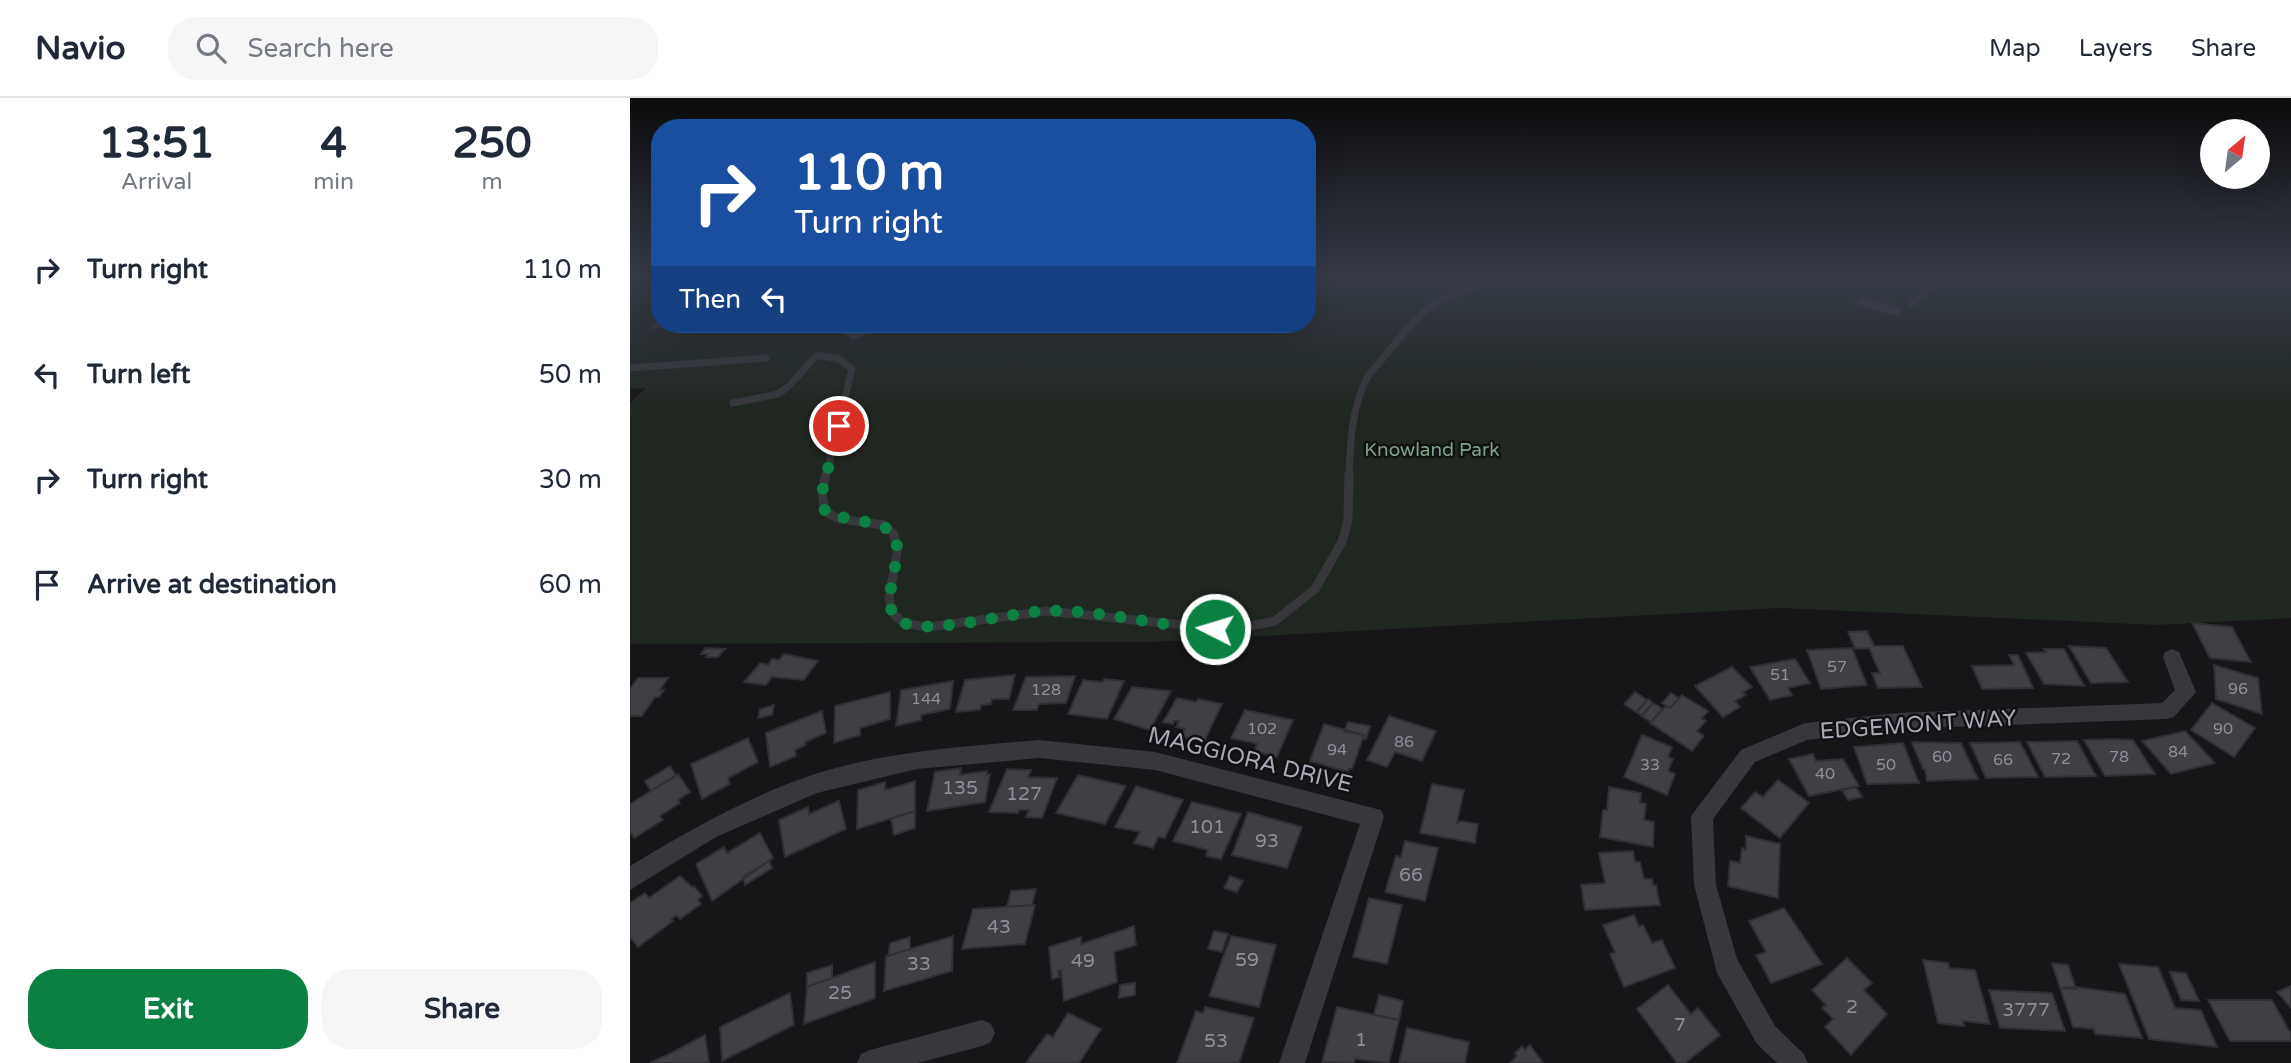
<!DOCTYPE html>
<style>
body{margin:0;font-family:"Varela Round",sans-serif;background:#f6f6f7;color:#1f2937;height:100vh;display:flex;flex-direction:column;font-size:26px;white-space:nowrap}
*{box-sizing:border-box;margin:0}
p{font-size:23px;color:#747a83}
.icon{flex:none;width:38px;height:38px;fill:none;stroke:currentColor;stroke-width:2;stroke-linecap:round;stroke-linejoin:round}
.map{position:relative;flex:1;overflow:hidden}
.drawer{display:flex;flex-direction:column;background:#fff;width:630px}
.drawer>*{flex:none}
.banner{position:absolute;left:21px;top:21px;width:665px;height:214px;border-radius:28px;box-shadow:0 7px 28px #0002;background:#1a4fa0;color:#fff;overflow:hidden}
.needle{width:46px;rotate:29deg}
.tools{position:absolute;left:1570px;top:21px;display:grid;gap:14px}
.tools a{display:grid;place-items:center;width:70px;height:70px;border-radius:50%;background:#fff;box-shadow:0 7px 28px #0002;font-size:35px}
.pin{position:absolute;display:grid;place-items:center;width:60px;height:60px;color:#fff;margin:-30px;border:4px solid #fff;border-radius:50%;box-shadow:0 2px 7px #0007}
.me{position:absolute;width:77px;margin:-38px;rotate:275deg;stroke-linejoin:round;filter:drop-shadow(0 0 5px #0008)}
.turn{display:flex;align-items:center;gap:24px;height:147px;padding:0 28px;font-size:32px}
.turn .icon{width:91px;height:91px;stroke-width:2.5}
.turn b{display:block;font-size:49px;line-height:60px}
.then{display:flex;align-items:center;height:66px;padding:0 28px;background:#0003;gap:14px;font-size:26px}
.eta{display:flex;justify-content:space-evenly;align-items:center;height:119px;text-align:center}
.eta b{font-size:42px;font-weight:800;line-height:49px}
.action{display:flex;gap:14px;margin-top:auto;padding:14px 28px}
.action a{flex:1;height:80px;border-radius:28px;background:#0b8043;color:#fff;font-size:28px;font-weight:800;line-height:80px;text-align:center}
.action a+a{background:#f6f6f7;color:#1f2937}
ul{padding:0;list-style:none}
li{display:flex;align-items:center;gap:21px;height:105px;padding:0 28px}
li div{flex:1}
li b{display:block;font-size:26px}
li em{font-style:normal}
header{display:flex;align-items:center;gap:42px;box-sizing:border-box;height:98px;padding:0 35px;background:#fff;border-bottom:2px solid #e0e1e3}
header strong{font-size:33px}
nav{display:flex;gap:38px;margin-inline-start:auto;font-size:24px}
.search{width:490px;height:63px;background:#f6f6f7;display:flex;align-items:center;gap:18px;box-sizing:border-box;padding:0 24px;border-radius:28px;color:#747a83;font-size:26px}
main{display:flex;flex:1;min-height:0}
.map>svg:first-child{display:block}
</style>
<header>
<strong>Navio</strong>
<div class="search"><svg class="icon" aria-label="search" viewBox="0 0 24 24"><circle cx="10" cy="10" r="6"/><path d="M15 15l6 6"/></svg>Search here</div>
<nav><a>Map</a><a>Layers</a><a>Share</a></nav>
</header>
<main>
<section class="drawer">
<div class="eta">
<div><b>13:51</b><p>Arrival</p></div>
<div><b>4</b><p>min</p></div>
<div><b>250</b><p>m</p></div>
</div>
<ul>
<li><svg class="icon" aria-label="right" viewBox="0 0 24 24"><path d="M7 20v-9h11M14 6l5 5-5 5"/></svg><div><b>Turn right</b></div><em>110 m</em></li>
<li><svg class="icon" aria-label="left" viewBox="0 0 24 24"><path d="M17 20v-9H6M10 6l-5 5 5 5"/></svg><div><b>Turn left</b></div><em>50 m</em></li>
<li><svg class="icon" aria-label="right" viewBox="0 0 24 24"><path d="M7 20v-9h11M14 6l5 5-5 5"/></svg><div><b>Turn right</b></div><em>30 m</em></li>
<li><svg class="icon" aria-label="arrive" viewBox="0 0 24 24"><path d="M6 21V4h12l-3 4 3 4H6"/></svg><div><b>Arrive at destination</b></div><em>60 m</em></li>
</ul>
<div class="action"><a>Exit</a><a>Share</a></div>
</section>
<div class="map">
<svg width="1661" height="965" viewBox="0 0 1661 965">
<rect width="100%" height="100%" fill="#161517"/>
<path fill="#202721" d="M0 177H30V226H677V177H1661V520L1527 527 1151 510 521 544 0 546V305L16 290 0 291Z"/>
<path fill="#403f44" stroke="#302f33" stroke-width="2" d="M1230 198 1272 211 1269 218 1225 207Z
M219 226H259L223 242 211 233 222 228Z
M1562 525 1602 529 1621 564 1580 560Z
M1237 533 1244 548H1273L1292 589 1248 590 1242 575H1250L1239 550 1225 551 1218 534Z
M1439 548 1476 550 1498 584 1461 585Z
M76 550 95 551 88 559H76L78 556H71Z
M1222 550 1237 587 1191 591 1177 552Z
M1414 551H1434L1454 588 1414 586 1396 555 1416 554Z
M154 556 188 563 174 582 142 579 136 587 114 584 130 565 138 567 142 561 149 562Z
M1379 557H1388L1403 590 1352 591 1342 568 1384 567Z
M1165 561 1180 585 1158 590 1162 597 1140 602 1120 569Z
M1584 567 1628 580 1632 616 1586 601Z
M1102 569 1122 589 1113 594 1116 597 1105 603 1110 609 1093 619 1065 588Z
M385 577 379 601H362L361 606 351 607 350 612 326 614 335 582Z
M445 578 436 605 409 606 407 612H383L396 579Z
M8 580H38L30 592H34L29 599H25L12 618H0V591Z
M474 581 494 583 477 621 438 616 453 582 473 584Z
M323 583 320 611 291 617V622L266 628 271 592Z
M502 589 541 593 520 632 484 621Z
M260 594V621L230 630V637L204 645 205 608Z
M1005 594 1017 602 1006 614 994 606Z
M1041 595 1049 600 1040 610 1032 605Z
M1052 597 1078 613 1072 620 1076 623 1067 633 1074 638 1062 653 1020 625 1036 608 1040 610Z
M547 600 566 604 568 601 592 606 574 644 551 639 555 631 546 629 549 623H544L543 626 533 624Z
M1018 601 1023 605 1012 618 1007 614Z
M1023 605 1033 611 1021 624 1011 618Z
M1582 605 1625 630 1604 659 1561 632Z
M144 607 142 617 128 620 130 611Z
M615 612 663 622 647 659 624 653 627 646 601 640Z
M192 613 196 635 175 644 176 647 165 652 166 658 140 669 136 635Z
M759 618 806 633 792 663 765 654 757 669 737 662Z
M718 624 740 628 736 641 733 640 734 637 714 633Z
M694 626 734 637 722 671H719L718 674 680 663Z
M1555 633 1585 665 1541 676 1512 643Z
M1012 637 1042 649 1038 659 1043 661 1038 673 1045 676 1037 697 994 679Z
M118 640 128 664 98 680 100 686 72 701 61 666Z
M1485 641 1503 642 1525 676 1475 678 1454 642Z
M1447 643 1466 678 1415 679 1397 644Z
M1284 644 1331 645 1348 681 1297 683 1295 671H1293L1282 645Z
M1390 644 1408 679 1356 680 1340 645Z
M1273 645 1289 685 1237 686 1224 649Z
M1183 656 1186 663 1213 661 1229 688 1179 698 1159 661Z
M40 668 46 678 21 693 15 683Z
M331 670 330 677 357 673 356 677 360 676 355 704 297 713 305 674Z
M377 671 401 672 398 679 427 680 412 720 396 719 399 712H389L388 715 359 714Z
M48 676 60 694 48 702 50 705 30 718 33 722 4 740 0 733V706Z
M448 677 496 688 475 726 426 715Z
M1148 682 1179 705 1150 740 1111 710 1125 694 1133 699Z
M285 683V713L227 731 228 692 255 684V692Z
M802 686 834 692 827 725 831 723 848 726 845 745 790 735Z
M506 688 553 702 535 740 528 739 523 750 504 745 510 734 485 729Z
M979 689 1011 695 1010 705 1016 706 1014 722 1024 724 1023 749 970 739 973 712H977Z
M1226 689 1232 699 1218 702 1212 692Z
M209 703 216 731 155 759 149 722 178 709 179 716Z
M562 704 611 716 591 761 576 758 578 752 543 743Z
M285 713V730L264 737 261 721Z
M618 714 672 729 657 770 602 757Z
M130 735 143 760 82 803 66 766 94 749 97 755Z
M1116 738 1150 746 1148 800 1098 788 1100 763 1110 765 1112 750 1116 752Z
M775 743 808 750 795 803 755 794 766 758 771 759Z
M1003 753 1005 764H1010L1014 781H1022L1023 787H1026L1030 807 955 812 951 787 975 785 969 755Z
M139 763 142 770 115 787 113 779Z
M50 778 62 789 64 788 72 798 68 802 71 806 50 821 47 817 41 821 43 823 8 849 0 839V805L15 795 19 800Z
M600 778 613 783 607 794 594 790Z
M406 791 402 807 377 809 381 793Z
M739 800 772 807 757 866 723 859Z
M405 807 395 846 332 851 343 811Z
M1154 810 1192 866 1141 885 1126 857 1136 854 1119 823Z
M1004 817 1009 829 1013 827 1022 845 1032 842 1045 870 994 889 980 856 985 854 973 827Z
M504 828 506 847 484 854 487 884 434 903 431 872 428 873 429 879 422 881 419 849 451 839V846Z
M584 833 598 836 592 854 578 851Z
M323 838 322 873 254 893 256 858Z
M601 838 646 847 629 909 579 898Z
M280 839V851L258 858 260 845Z
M1217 860 1242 885 1234 892 1257 916 1221 957 1195 929 1203 921 1192 910 1196 907 1182 892Z
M1293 862 1318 865 1319 870 1345 872 1360 926 1333 923 1334 928 1308 925Z
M245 864V900L174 926 177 889Z
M1422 865 1438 867 1446 891 1430 890Z
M1489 866 1528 869 1545 910 1571 912 1587 949 1519 941Z
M202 867V880L177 889V875Z
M1540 874 1556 875 1569 903 1551 902Z
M505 885V897L489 900 490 887Z
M1038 887 1061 916 1068 910 1090 937 1055 965H1047L1007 911Z
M1661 888V910L1647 894Z
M1446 889 1495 896 1512 940 1465 936 1464 931 1443 929 1430 890Z
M1359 892 1422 895 1435 933 1370 930Z
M160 895 164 927 92 963 90 929Z
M749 897 773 903 769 922 744 917Z
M1578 902H1642L1661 936V943H1600Z
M575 909 624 920 609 965H547L566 913 573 915Z
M707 909 769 922 759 965 725 961 724 965 692 964Z
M438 915 471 931 449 965H396L417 936 423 939Z
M777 930 839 944 835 965H769Z
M75 937 79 965H20L41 955Z
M900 947 913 965H880L887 958 885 955 892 948 895 952Z"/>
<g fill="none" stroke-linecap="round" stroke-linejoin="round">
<path stroke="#37373c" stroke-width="7" d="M1280 206 1315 177
M25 228 30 225
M0 270 136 260
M103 305 148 296 159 288 187 257 209 261 222 271 196 378
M719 378C720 345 722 307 738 278 757 257 775 230 796 212 822 191 863 183 894 177"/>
<path stroke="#37373c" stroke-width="9" d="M196 376 192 394 195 414 210 421 254 427 263 435 268 449 259 500 262 514 273 525 298 529 417 513 601 532 645 523 685 491 712 444 718 423 719 376"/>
<path fill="#37373c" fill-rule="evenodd" d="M1542 551 1549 554 1566 594 1544 619 1537 621 1267 631 1177 642 1125 664 1083 721 1086 787 1107 861 1145 928 1174 956 1178 965H1147L1127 946 1087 875 1064 787 1061 718 1111 652 1175 625 1267 615 1532 605 1545 592 1533 559 1535 554Z
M409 642 525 654 751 712 754 719 675 965H649L730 726 525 672 409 660 287 671 187 695 86 739 0 792V768C58 733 117 699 182 677 255 653 333 649 409 642Z
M352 922 361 926 365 935 361 944 352 948 288 965H227L231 956 240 952Z"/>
</g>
<linearGradient id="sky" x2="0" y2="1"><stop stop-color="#0c0c0d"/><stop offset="0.57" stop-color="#363b47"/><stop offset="1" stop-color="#363b47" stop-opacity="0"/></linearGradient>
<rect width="1661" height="312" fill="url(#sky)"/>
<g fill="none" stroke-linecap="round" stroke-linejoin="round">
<path stroke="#0b8043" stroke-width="12" stroke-dasharray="0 21.6" d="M209 328 192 394 195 414C212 422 250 423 260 433 283 453 239 511 274 525 303 537 380 514 416 513 472 511 528 529 585 531"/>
</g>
<g text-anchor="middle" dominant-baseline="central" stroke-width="5" stroke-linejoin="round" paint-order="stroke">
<g font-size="16" fill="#8e8f9a">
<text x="1207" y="569">57</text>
<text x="1150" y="577">51</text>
<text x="1608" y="591">96</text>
<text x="416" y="592">128</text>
<text x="296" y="601">144</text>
<text x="632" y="631">102</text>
<text x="1593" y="631">90</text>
<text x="774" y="644">86</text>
<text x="707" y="652">94</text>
<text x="1548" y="654">84</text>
<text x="1312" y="659">60</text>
<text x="1489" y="659">78</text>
<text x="1431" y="661">72</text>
<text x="1373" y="662">66</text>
<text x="1020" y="667">33</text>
<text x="1256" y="667">50</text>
<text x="1195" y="676">40</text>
</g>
<g font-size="19" fill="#7fa286" stroke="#111012">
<text x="802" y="352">Knowland Park</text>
</g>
<g font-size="19" fill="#8e8f9a">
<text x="330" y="690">135</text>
<text x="394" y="696">127</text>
<text x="577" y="729">101</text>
<text x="637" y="743">93</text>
<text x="781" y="777">66</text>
<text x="369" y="829">43</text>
<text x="617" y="862">59</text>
<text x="453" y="863">49</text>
<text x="289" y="866">33</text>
<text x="210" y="895">25</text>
<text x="1222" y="909">2</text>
<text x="1396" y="912">3777</text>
<text x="1050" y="927">7</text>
<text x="731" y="942">1</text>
<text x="586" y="943">53</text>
</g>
<g font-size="23" fill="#a8aab7" stroke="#111012">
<text transform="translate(1288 627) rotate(-4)">EDGEMONT WAY</text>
<text transform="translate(620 662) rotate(14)">MAGGIORA DRIVE</text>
</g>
</g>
</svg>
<div class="tools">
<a><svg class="needle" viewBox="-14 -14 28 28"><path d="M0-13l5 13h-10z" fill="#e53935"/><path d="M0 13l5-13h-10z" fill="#747a83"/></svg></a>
</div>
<div class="pin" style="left:209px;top:328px;background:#d93025"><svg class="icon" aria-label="arrive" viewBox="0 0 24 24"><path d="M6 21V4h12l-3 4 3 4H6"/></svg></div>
<svg class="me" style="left:585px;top:531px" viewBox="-20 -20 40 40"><circle r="17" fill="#0b8043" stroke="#fff" stroke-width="3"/><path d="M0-11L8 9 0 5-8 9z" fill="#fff"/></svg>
<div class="banner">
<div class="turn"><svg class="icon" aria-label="right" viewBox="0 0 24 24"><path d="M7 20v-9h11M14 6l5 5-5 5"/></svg><div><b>110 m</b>Turn right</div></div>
<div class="then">Then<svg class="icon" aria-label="left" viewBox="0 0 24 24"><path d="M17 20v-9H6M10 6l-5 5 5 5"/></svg></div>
</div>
</div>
</main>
